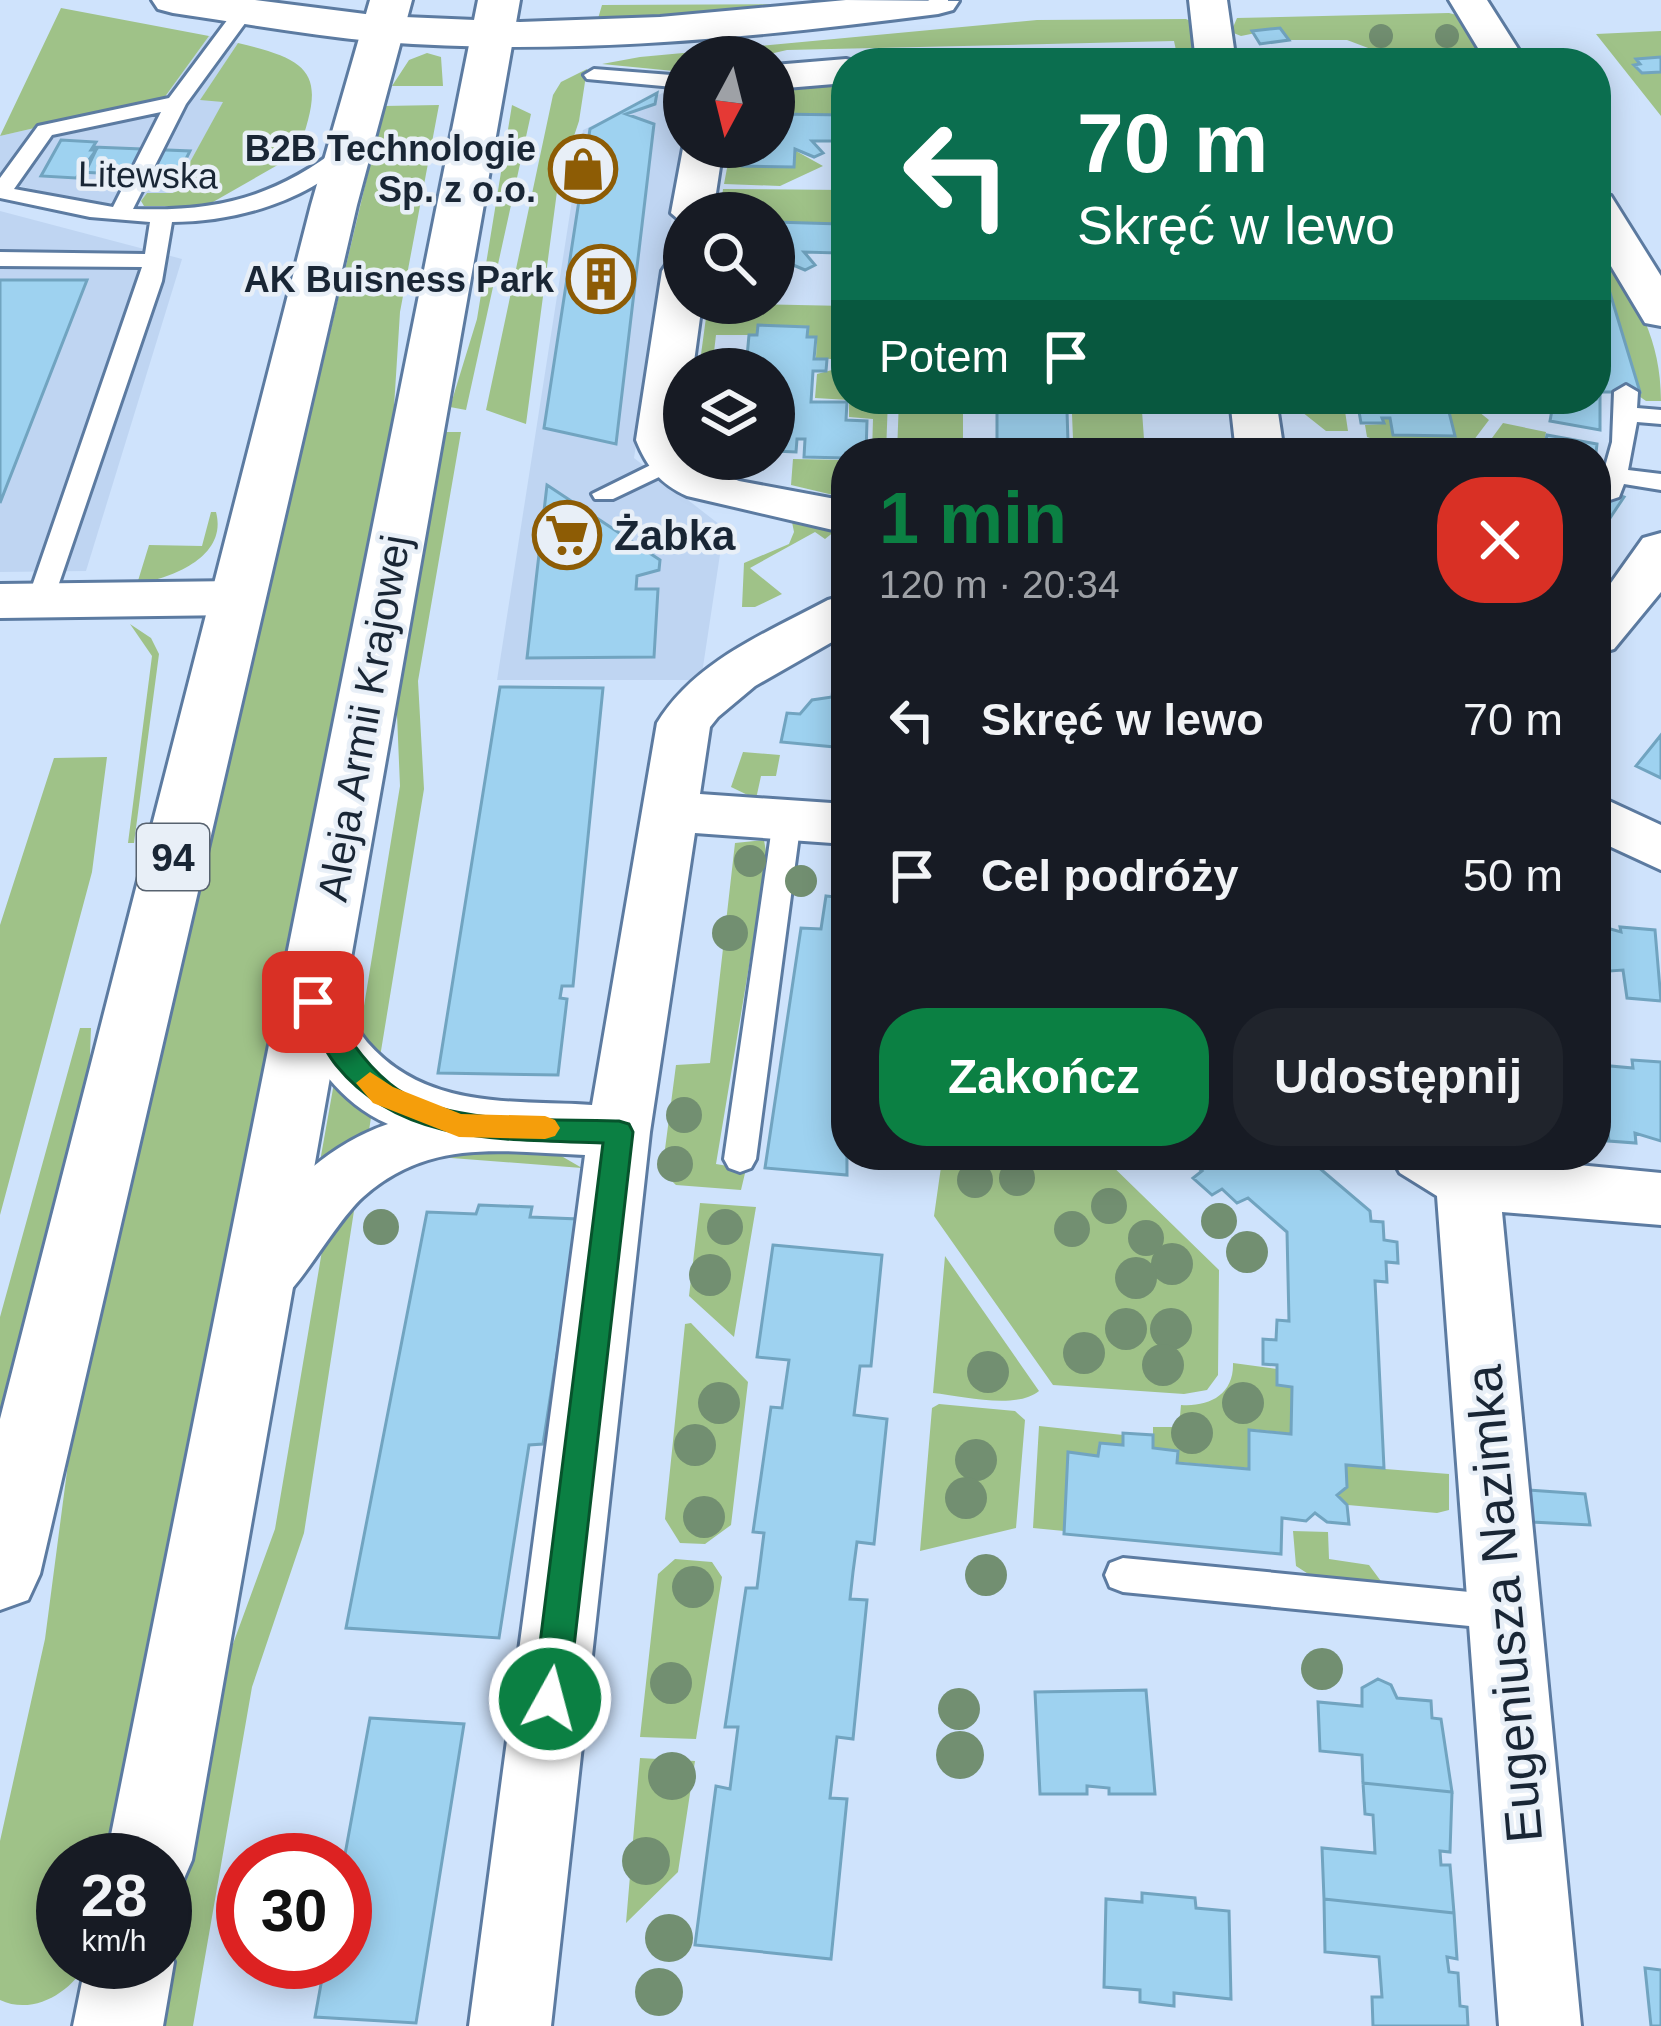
<!DOCTYPE html>
<html lang="pl">
<meta charset="utf-8">
<style>
body{margin:0;font-family:Helvetica,sans-serif;background:#20242c;color:#f1f3f6;height:100vh;display:flex;flex-direction:column;font-size:45px;white-space:nowrap}
*{box-sizing:border-box;margin:0}
p{font-size:39px;color:#9ea1a6}
.icon{flex:none;width:66px;height:66px;fill:none;stroke:currentColor;stroke-width:2;stroke-linecap:round;stroke-linejoin:round}
.map{position:relative;flex:1;overflow:hidden}
.sheet{position:absolute;left:831px;top:438px;width:780px;height:732px;display:flex;flex-direction:column;background:#171b24;border-radius:48px;box-shadow:0 6px 30px #0003}
.sheet>*{flex:none}
.top-card{position:absolute;left:831px;top:48px;width:780px;height:366px;border-radius:48px;box-shadow:0 6px 30px #0003;background:#0b6e4f;color:#fff;overflow:hidden}
.needle{width:78px;rotate:187deg}
.controls{position:absolute;left:663px;top:36px;display:grid;gap:24px}
.controls a{display:grid;place-items:center;width:132px;height:132px;border-radius:50%;background:#171b24;box-shadow:0 6px 30px #0003;font-size:60px}
.speed{position:absolute;left:36px;top:1833px;display:flex;gap:24px;font-size:60px;font-weight:700;text-align:center}
.speed>*{display:grid;place-content:center;width:156px;height:156px;border-radius:50%;background:#171b24;box-shadow:0 6px 30px #0003;line-height:1}
.speed small{font-size:30px;font-weight:400}
.speed .limit{border:18px solid #d22;background:#fff;color:#111}
.pin{position:absolute;display:grid;place-items:center;width:102px;height:102px;color:#fff;margin:-51px;border-radius:24px;box-shadow:0 6px 18px #0006}
.me{position:absolute;width:132px;margin:-66px;rotate:7deg;stroke-linejoin:round;filter:drop-shadow(0 0 9px #0008)}
.turn{display:flex;align-items:center;gap:42px;height:252px;padding:0 48px;font-size:54px}
.turn .icon{width:156px;height:156px;stroke-width:2.5}
.turn b{display:block;font-size:84px;line-height:102px}
.then{display:flex;align-items:center;height:114px;padding:0 48px;background:#0003;gap:24px;font-size:45px}
.round{display:grid;place-items:center;flex:none;width:126px;height:126px;border-radius:48px;background:#20242c}
.summary{display:flex;align-items:center;justify-content:space-between;height:204px;padding:0 48px}
h1{font-size:72px;font-weight:700;line-height:90px;color:#0b8043}
.action{display:flex;gap:24px;margin-top:auto;padding:24px 48px}
.action a{flex:1;height:138px;border-radius:48px;background:#0b8043;color:#fff;font-size:48px;font-weight:700;line-height:138px;text-align:center}
.action a+a{background:#20242c;color:#f1f3f6}
ul{padding:0;list-style:none}
li{display:flex;align-items:center;gap:36px;height:156px;padding:0 48px}
li div{flex:1}
li b{display:block;font-size:45px}
li em{font-style:normal}
.map>svg:first-child{display:block}
</style>
<div class="map">
<svg width="1661" height="2026" viewBox="0 0 1661 2026">
<rect width="100%" height="100%" fill="#cfe3fc"/>
<path fill="#bfd5f2" d="M209 36 238 43 201 99 224 101 173 193H147L141 201 89 204 0 181V136L164 98Z
M684 83V139L634 458 724 528 701 680H497L583 130Z
M0 211 182 259 86 571 0 572Z"/>
<path fill="#9fc288" d="M798 4 800 7 597 22 602 5Z
M61 8 209 36 164 98 0 136Z
M1449 13 1461 16 1490 63H1408L1347 40H1289L1280 28 1241 36 1231 32 1237 18Z
M1186 19 1197 24 1195 50 1177 55 1174 41 787 50 756 57H684V72L602 64 640 57 1037 20Z
M1661 31V116L1596 34Z
M238 43C316 61 326 76 297 154L206 206H144L141 201 147 193H173L223 102 200 100Z
M427 53 441 57 443 86H392L409 60Z
M587 69 579 121 558 184 526 424 486 410 553 95 561 82Z
M833 82 835 89 846 88V115L774 113V90Z
M439 105 400 312 392 439 109 1860H63V1962H88C71 1992 34 2016 0 2000V1841L45 1639 77 1395 384 106Z
M512 105 531 114 466 410 450 407 477 319Z
M731 147H743L742 166 794 168 796 151 823 166 780 186 724 184Z
M723 189 846 190V256L838 251 839 223 774 222V213H720Z
M1596 235C1630 293 1661 330 1661 401H1646L1636 394 1640 391 1601 260 1596 259Z
M708 303 846 306V360L816 358 817 337 808 336 809 326 759 325 757 335H716L712 369H699Z
M832 370 846 371V399H888L886 453H872L873 419 849 417V400L815 398 817 374Z
M899 399H963V453H897Z
M1300 399 1355 400 1357 411H1345L1348 431H1326L1302 412Z
M1438 399H1463L1489 420 1464 453H1416L1367 437 1365 425 1383 424V418H1389L1393 435 1455 437 1450 412 1441 411Z
M1084 410 1142 411 1145 453H1110L1108 440 1073 439 1072 414Z
M1503 423 1546 432 1542 453H1481Z
M442 432H461L418 681 424 789 379 1063 362 1032 363 1012 400 786 396 691Z
M793 459 846 460V498L791 485Z
M211 512H216C228 557 172 578 137 584L149 545 202 546Z
M791 517 835 531 825 539 815 532 750 568 782 594 755 607H742L744 563 789 544 794 532Z
M130 624 151 638 159 654 134 843H128L152 656Z
M743 752 780 755 776 776H761L756 799 731 787Z
M107 757 92 872 0 1215V925L54 758Z
M764 840 767 858 716 1164 746 1169 741 1190 676 1185 662 1172 676 1065 710 1063 735 843Z
M80 1028H91L88 1107 0 1421V1317Z
M334 1083 372 1111 368 1137 319 1167Z
M444 1147 551 1150 582 1168 412 1155Z
M960 1155H1101L1219 1270 1218 1375 1207 1390 1184 1394 1053 1385 934 1216 941 1167Z
M358 1185 304 1533 252 1687 193 2026H158L222 1674 275 1529 325 1233Z
M700 1203 756 1207 734 1337 689 1296Z
M945 1256 1039 1391C1016 1410 962 1396 933 1393Z
M691 1323 748 1382 731 1525 705 1544 680 1543 665 1519 685 1324Z
M1233 1363 1277 1369V1386L1292 1387 1290 1433 1250 1429 1248 1468 1178 1462V1450L1153 1448V1427H1179L1181 1405C1209 1407 1234 1395 1233 1363Z
M939 1404 1015 1411 1025 1420 1016 1528 920 1551 932 1408Z
M1039 1426 1123 1435V1445L1099 1442 1098 1455 1068 1453 1064 1531 1033 1528Z
M1347 1466 1449 1474V1510L1437 1513 1348 1505 1337 1495 1347 1487Z
M1293 1531 1328 1532 1329 1559 1369 1565 1383 1584 1316 1579 1296 1566Z
M675 1559 712 1562 722 1577 696 1739 640 1737 658 1574Z
M640 1758 695 1761 678 1872 626 1923Z"/>
<path fill="#9ed2f0" stroke="#71a4c0" stroke-width="3" d="M1280 28 1289 40 1260 44 1252 31Z
M1661 57V72L1642 73 1634 65 1640 64 1636 59Z
M657 93 655 104 626 114 654 124 616 444 544 428 590 129Z
M774 114 846 115 845 141H812L823 153 814 157 795 149 794 167 742 166 744 147H774Z
M61 140 96 142 91 150H96L76 178 41 176Z
M93 147 190 151 177 177 79 172 87 169 96 150H91Z
M774 222 840 224 838 253 804 252 815 265 805 270 786 262 784 281H774Z
M1596 260H1600L1640 392H1600V430L1550 421 1554 399H1596Z
M0 280H87L0 503Z
M758 325 808 327 807 337H816L814 359H827L826 371H813L811 402H847L846 420 867 421 866 453H846V458L804 457 805 439H797L796 452 774 451V369H739L740 357H747L749 335H757Z
M989 399H1079L1080 411H1067L1068 442 1104 443 1105 453H997V409H989Z
M1329 399H1437L1440 411 1449 412 1455 436 1393 435 1390 418H1382L1384 423H1361L1357 400Z
M1547 435 1597 444 1596 453H1543Z
M547 485 660 560 659 570 637 576 636 589H658L654 657 527 658Z
M1596 487 1624 497 1596 539Z
M500 687 603 688 573 986H562L560 998 567 999 558 1075 438 1073Z
M833 687 846 688V748L781 742 787 713 800 714 812 700 832 697Z
M1661 735V778L1636 766Z
M826 896 846 898 847 1175 765 1168 801 928 821 929Z
M1596 925 1621 932 1620 927 1655 930 1661 1001 1627 998 1623 970 1596 972Z
M1632 1060 1661 1062V1141L1635 1133 1636 1143 1609 1141 1599 1065 1633 1068Z
M1596 1065H1599L1609 1141 1596 1140Z
M1189 1155H1304L1370 1211 1371 1221 1383 1222 1384 1240 1397 1242 1398 1263 1386 1262 1387 1282 1375 1281 1384 1468 1346 1465 1347 1487 1337 1495 1347 1505 1349 1524 1327 1522 1315 1513 1306 1521 1282 1518 1281 1554 1064 1534 1068 1452 1098 1456 1100 1443 1123 1445V1433L1153 1435V1448L1178 1451 1177 1463 1249 1469V1430L1291 1434 1292 1387 1277 1385V1365L1263 1364V1339L1276 1340 1277 1320 1289 1321 1287 1232 1248 1198 1237 1203 1222 1189 1212 1195 1193 1178 1202 1171 1186 1157Z
M479 1205 532 1207 530 1217 578 1219 543 1444 529 1445 499 1638 346 1628 427 1212 476 1214Z
M773 1245 882 1255 871 1366H860L854 1415 887 1419 874 1544 857 1542 853 1572 850 1599 867 1600 853 1739 837 1737 830 1798 847 1799 831 1959 695 1945 716 1786 730 1789 738 1727H725L746 1588H757L764 1533 753 1532 771 1407 782 1408 789 1360 757 1357Z
M1528 1490 1585 1494 1590 1525 1532 1522Z
M1378 1679 1391 1685 1397 1698 1431 1701 1432 1718 1441 1719 1452 1792 1363 1783 1362 1755 1320 1751 1318 1702 1362 1706V1688Z
M1146 1690 1155 1794H1109V1788L1087 1786V1794H1040L1035 1692Z
M370 1718 464 1724 416 2023 315 2017 325 1962H345L344 1860Z
M1363 1783 1452 1792 1450 1852 1440 1851 1441 1865H1450L1454 1913 1324 1899 1322 1848 1375 1853 1373 1815 1365 1814Z
M1142 1893 1195 1898 1196 1908 1229 1911 1231 1999 1174 1993V2006L1140 2002V1990L1104 1987 1106 1899 1142 1902Z
M1324 1899 1454 1913 1457 1959 1447 1957 1449 1972 1458 1973 1460 2006 1467 2007 1468 2026H1373L1372 1997H1382L1379 1957 1325 1952Z
M1645 1968 1661 1970V2026H1651Z"/>
<g fill="none" stroke-linecap="round" stroke-linejoin="round">
<g stroke="#5c7ba1" stroke-width="6">
<path id="lane" d="M928 0H948V1L938 7Z
M244 5 254 11 186 104 133 209C219 212 275 197 343 145L360 149C315 199 238 222 172 222L162 281 53 601 49 607H31L27 601 142 267 0 266V252L145 254 150 222 90 217 0 198V178L38 126 169 98 237 7ZM161 112 113 207 14 189 52 135Z
M1318 52 1365 63H1287Z
M594 69 684 76V88L587 79 584 75Z
M1626 385 1638 392 1637 408 1661 410V424L1637 422 1628 470 1661 474V490L1624 484 1619 497 1610 500 1598 492 1612 442 1614 392Z
M671 455 683 462 680 467 613 499H595L592 494Z
M787 810 801 820 756 1159 751 1168 740 1172 729 1168 724 1159 773 820Z
M1123 1558 1500 1595 1513 1600 1518 1612 1513 1624 1500 1629 1123 1592 1110 1587 1105 1575 1110 1563Z"/>
</g>
<g stroke="#5c7ba1" stroke-width="6">
<path id="street" d="M1189 0H1227L1236 63H1196Z
M1449 0H1487L1527 63H1487Z
M846 59 860 63H846V83L774 89V65Z
M684 143V147H723L713 213H684V224L671 213Z
M1596 192 1611 196 1661 276V326L1645 323 1596 241Z
M684 258V303H702L693 369H684V459L739 481 846 501V533L687 496C660 484 647 467 636 440L662 271 668 262Z
M1230 399H1276L1284 453H1236Z
M1661 533V592L1614 649 1596 654V604L1643 538Z
M237 581 255 586 263 598 255 610 237 615 0 618V584Z
M846 595V634L755 686 718 717 710 727 700 794 846 804V844L695 833 650 1132 551 2026H469L585 1155C503 1152 430 1137 363 1197 337 1220 300 1287 281 1299 266 1309 252 1304 237 1298L227 1279C261 1211 315 1149 388 1124 333 1100 309 1052 282 1002L291 986 312 979 333 986C344 1004 353 1025 367 1042 426 1110 511 1100 592 1105L657 723C695 661 766 633 828 600Z
M1596 795 1661 825V870L1596 840Z
M1390 1155H1474L1661 1173V1225L1502 1212 1581 2026H1499L1437 1196 1400 1173Z"/>
</g>
<g stroke="#5c7ba1" stroke-width="6">
<path id="secondary" d="M152 0H255L381 16 520 22 660 17 846 0 959 1 953 10 938 14C753 38 568 56 381 42 312 36 242 23 173 13L158 9Z"/>
</g>
<g stroke="#5c7ba1" stroke-width="6">
<path id="primary" d="M370 0H412L357 205 40 1574 28 1600 0 1610V1419L311 205Z
M478 0H520L192 1860 179 1890 165 1896V1860H106Z
M165 1940 174 1962 163 2026H73L86 1962H165Z"/>
</g>
<use href="#lane" fill="#fff" fill-rule="evenodd"/>
<use href="#street" fill="#fff" fill-rule="evenodd"/>
<use href="#secondary" fill="#fff" fill-rule="evenodd"/>
<use href="#primary" fill="#fff" fill-rule="evenodd"/>
</g>
<g fill="#728f71">
<circle cx="1381" cy="36" r="12"/>
<circle cx="1447" cy="36" r="12"/>
<circle cx="750" cy="861" r="16"/>
<circle cx="801" cy="881" r="16"/>
<circle cx="730" cy="933" r="18"/>
<circle cx="684" cy="1115" r="18"/>
<circle cx="675" cy="1164" r="18"/>
<circle cx="1017" cy="1178" r="18"/>
<circle cx="975" cy="1180" r="18"/>
<circle cx="1109" cy="1206" r="18"/>
<circle cx="1219" cy="1221" r="18"/>
<circle cx="381" cy="1227" r="18"/>
<circle cx="725" cy="1227" r="18"/>
<circle cx="1072" cy="1229" r="18"/>
<circle cx="1146" cy="1238" r="18"/>
<circle cx="1247" cy="1252" r="21"/>
<circle cx="1172" cy="1264" r="21"/>
<circle cx="710" cy="1275" r="21"/>
<circle cx="1136" cy="1278" r="21"/>
<circle cx="1126" cy="1329" r="21"/>
<circle cx="1171" cy="1329" r="21"/>
<circle cx="1084" cy="1353" r="21"/>
<circle cx="1163" cy="1365" r="21"/>
<circle cx="988" cy="1372" r="21"/>
<circle cx="719" cy="1403" r="21"/>
<circle cx="1243" cy="1403" r="21"/>
<circle cx="1192" cy="1433" r="21"/>
<circle cx="695" cy="1445" r="21"/>
<circle cx="976" cy="1460" r="21"/>
<circle cx="966" cy="1498" r="21"/>
<circle cx="704" cy="1517" r="21"/>
<circle cx="986" cy="1575" r="21"/>
<circle cx="693" cy="1587" r="21"/>
<circle cx="1322" cy="1669" r="21"/>
<circle cx="671" cy="1683" r="21"/>
<circle cx="959" cy="1709" r="21"/>
<circle cx="960" cy="1755" r="24"/>
<circle cx="672" cy="1776" r="24"/>
<circle cx="646" cy="1861" r="24"/>
<circle cx="669" cy="1938" r="24"/>
<circle cx="659" cy="1992" r="24"/>
</g>
<path fill="#0b8043" stroke="#07532c" stroke-width="3" d="M313 991 322 994C342 1028 360 1059 390 1084 443 1128 553 1118 619 1121L629 1124 633 1132 568 1699 563 1710 550 1715 538 1710 533 1699 603 1143C509 1139 401 1146 336 1065 323 1049 314 1027 303 1009L299 1002 303 994Z"/>
<path fill="#f59e0b" d="M370 1072 393 1087 461 1114 545 1116 555 1120 560 1128 555 1136 545 1139 459 1137 373 1103 356 1083Z"/>
<defs>
<g id="shop-ring" transform="scale(3.45)"><circle r="9.5" fill="#e8eff7" stroke="#8d5c05" stroke-width="1.5"/><path d="M-5-2.5h2.3a2.7 3.5 0 0 1 5.4 0H5L5.5 6h-11ZM-1.5-2.5h3a1.5 2.3 0 0 0-3 0Z" fill="#8d5c05"/></g>
<g id="building-ring" transform="scale(3.45)"><circle r="9.5" fill="#e8eff7" stroke="#8d5c05" stroke-width="1.5"/><path d="M-4-6H4V6H1V3H-1V6H-4ZM-2.5-4.3h1.7v1.8h-1.7ZM.8-4.3h1.7v1.8H.8ZM-2.5-1h1.7V.8h-1.7ZM.8-1h1.7V.8H.8Z" fill="#8d5c05"/></g>
<g id="supermarket-ring" transform="scale(3.45)"><circle r="9.5" fill="#e8eff7" stroke="#8d5c05" stroke-width="1.5"/><path d="M-6-5.5h2.5l.6 2H6L4.5 2H-2.5L-4.4-4H-6ZM-1.5 3.2a1.3 1.3 0 1 0 .1 0ZM3 3.2a1.3 1.3 0 1 0 .1 0Z" fill="#8d5c05"/></g>
</defs>
<g fill-rule="evenodd">
<use href="#shop-ring" x="583" y="169"/>
<use href="#building-ring" x="601" y="279"/>
<use href="#supermarket-ring" x="567" y="535"/>
</g>
<g text-anchor="middle" dominant-baseline="central" stroke-width="9" stroke-linejoin="round" paint-order="stroke">
<g font-size="36" font-weight="bold" fill="#192635" stroke="#e8eff7" text-anchor="end">
<text x="536" y="148">B2B Technologie<tspan x="536" dy="41">Sp. z o.o.</tspan></text>
<text x="554" y="279">AK Buisness Park</text>
</g>
<g font-size="36" fill="#192635" stroke="#e8eff7">
<text transform="translate(148 175) rotate(1)">Litewska</text>
</g>
<rect fill="#e8eff7" stroke="#57626f" stroke-width="3" x="137" y="824" width="72" height="66" rx="9"/>
<g font-size="39" font-weight="bold" fill="#192635">
<text x="173" y="857">94</text>
</g>
<g font-size="42" font-weight="bold" fill="#192635" stroke="#e8eff7" text-anchor="start">
<text x="614" y="535">Żabka</text>
</g>
<g font-size="42" fill="#192635" stroke="#e8eff7">
<text transform="translate(364 718) rotate(-80)">Aleja Armii Krajowej</text>
</g>
<g font-size="51" fill="#192635" stroke="#e8eff7">
<text transform="translate(1504 1604) rotate(-95)">Eugeniusza Nazimka</text>
</g>
</g>
</svg>
<div class="controls">
<a><svg class="needle" viewBox="-14 -14 28 28"><path d="M0-13l5 13h-10z" fill="#e53935"/><path d="M0 13l5-13h-10z" fill="#9ea1a6"/></svg></a>
<a><svg class="icon" aria-label="search" viewBox="0 0 24 24"><circle cx="10" cy="10" r="6"/><path d="M15 15l6 6"/></svg></a>
<a><svg class="icon" aria-label="layers" viewBox="0 0 24 24"><path d="M12 4l9 5-9 5-9-5zM3 14l9 5 9-5"/></svg></a>
</div>
<div class="speed"><div>28<small>km/h</small></div><div class="limit">30</div></div>
<div class="pin" style="left:313px;top:1002px;background:#d93025"><svg class="icon" aria-label="arrive" viewBox="0 0 24 24"><path d="M6 21V4h12l-3 4 3 4H6"/></svg></div>
<svg class="me" style="left:550px;top:1699px" viewBox="-20 -20 40 40"><circle r="17" fill="#0b8043" stroke="#fff" stroke-width="3"/><path d="M0-11L8 9 0 5-8 9z" fill="#fff"/></svg>
<div class="top-card">
<div class="turn"><svg class="icon" aria-label="left" viewBox="0 0 24 24"><path d="M17 20v-9H6M10 6l-5 5 5 5"/></svg><div><b>70 m</b>Skręć w lewo</div></div>
<div class="then">Potem<svg class="icon" aria-label="arrive" viewBox="0 0 24 24"><path d="M6 21V4h12l-3 4 3 4H6"/></svg></div>
</div>
<section class="sheet">
<div class="summary"><div><h1>1 min</h1><p>120 m · 20:34</p></div><a class="round" style="background:#d93025;color:#fff"><svg class="icon" aria-label="close" viewBox="0 0 24 24"><path d="M6 6l12 12M18 6L6 18"/></svg></a></div>
<ul>
<li><svg class="icon" aria-label="left" viewBox="0 0 24 24"><path d="M17 20v-9H6M10 6l-5 5 5 5"/></svg><div><b>Skręć w lewo</b></div><em>70 m</em></li>
<li><svg class="icon" aria-label="arrive" viewBox="0 0 24 24"><path d="M6 21V4h12l-3 4 3 4H6"/></svg><div><b>Cel podróży</b></div><em>50 m</em></li>
</ul>
<div class="action"><a>Zakończ</a><a>Udostępnij</a></div>
</section>
</div>
